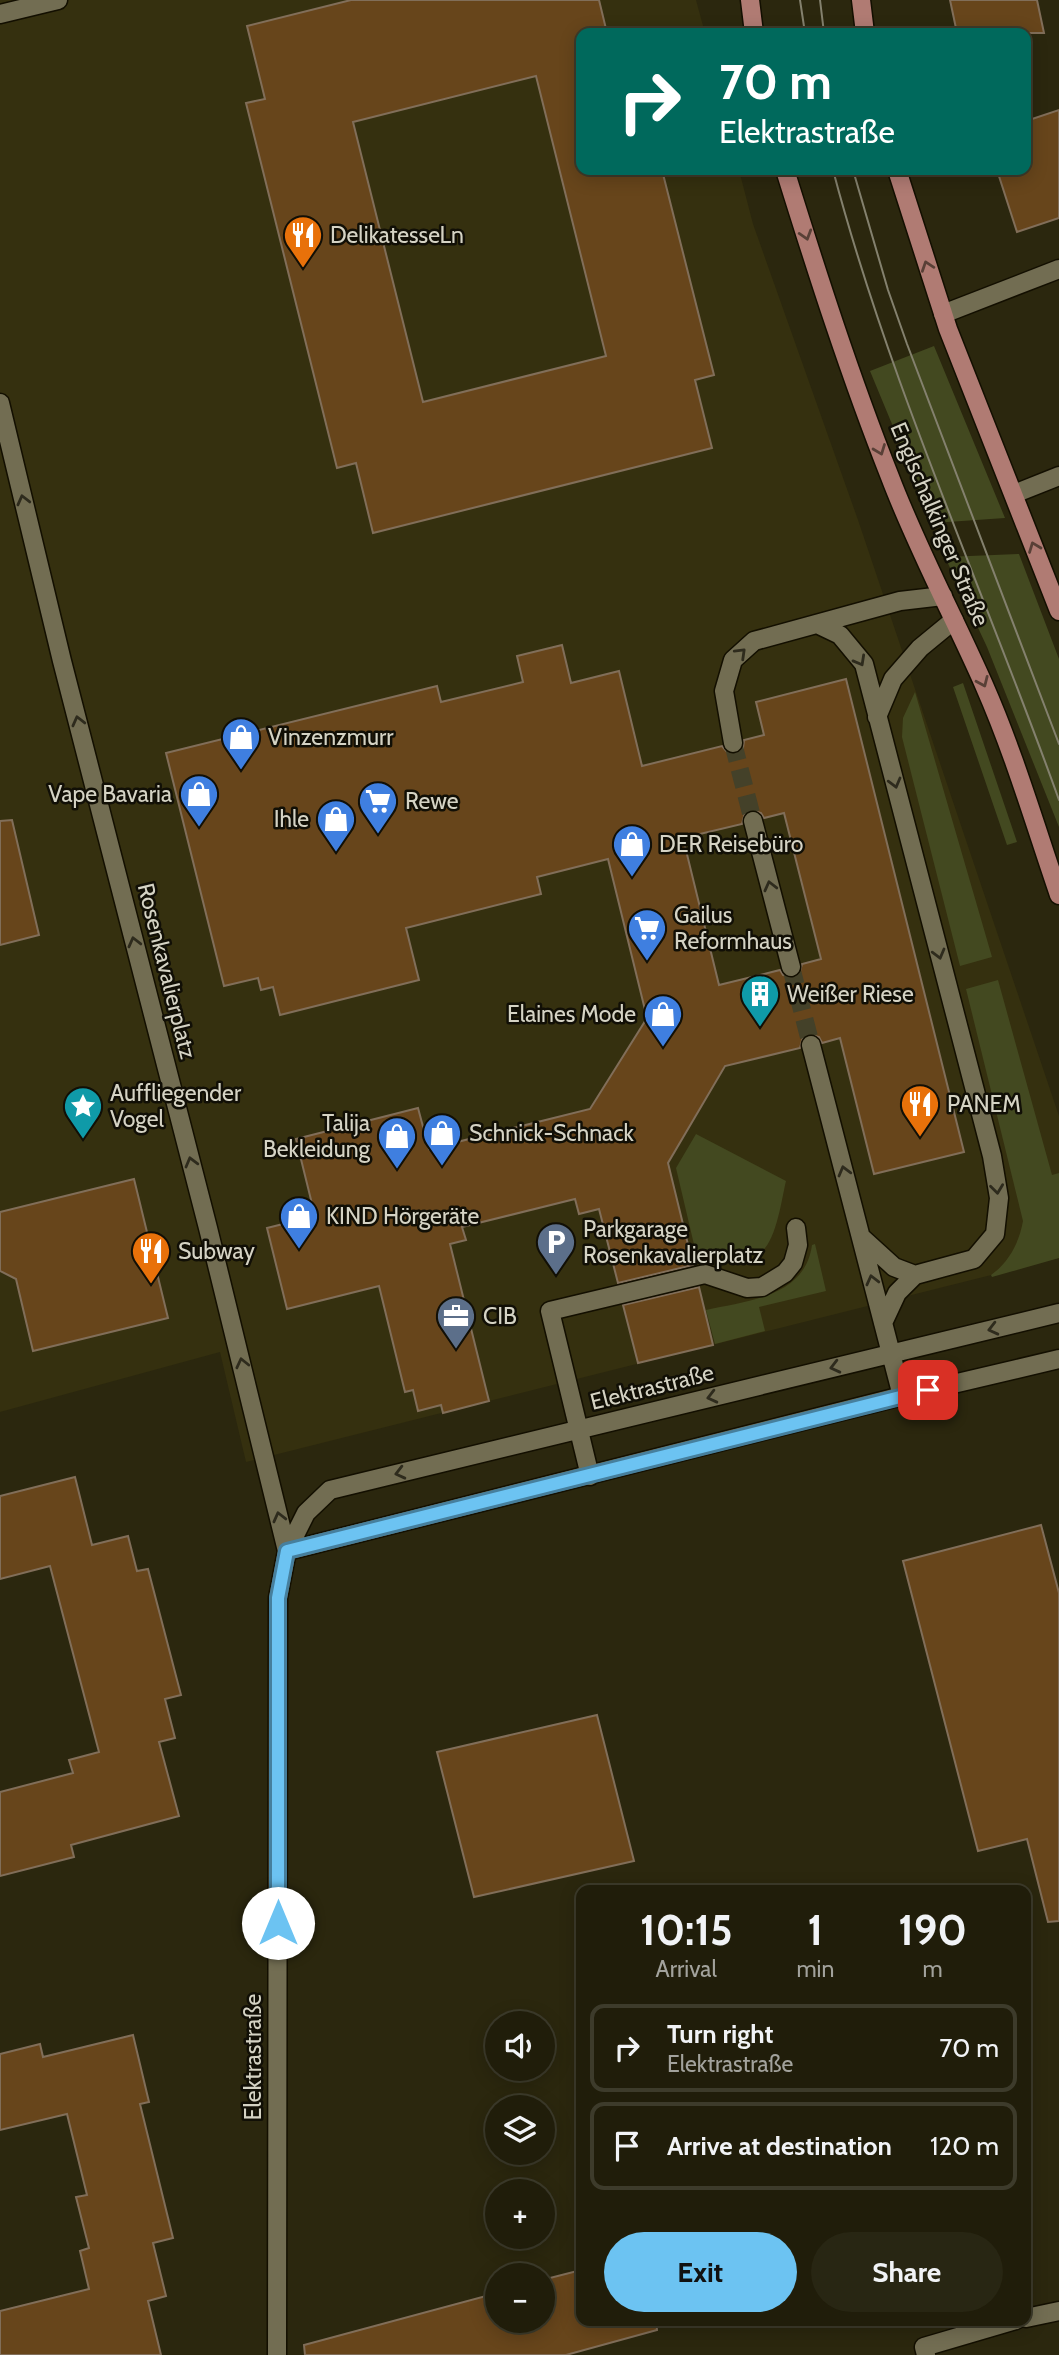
<!DOCTYPE html>
<meta charset="utf-8">
<style>
body{margin:0;font-family:Cabin,sans-serif;background:#282613;color:#f1f3f6;height:100vh;display:flex;flex-direction:column;font-size:26px;white-space:nowrap}
*{box-sizing:border-box;margin:0}
p{font-size:23px;color:#a2a29c}
.icon{flex:none;width:38px;height:38px;fill:none;stroke:currentColor;stroke-width:2;stroke-linecap:round;stroke-linejoin:round}
.map{position:relative;flex:1;overflow:hidden}
.side{position:absolute;left:576px;top:1885px;width:455px;height:441px;display:flex;flex-direction:column;background:#201d0a;border-radius:14px;box-shadow:0 4px 18px #0003,0 0 0 2px #3d3b2b}
.side>*{flex:none}
.banner{position:absolute;left:576px;top:28px;width:455px;height:147px;border-radius:14px;box-shadow:0 4px 18px #0003,0 0 0 2px #3d3b2b;background:#00695c;color:#fff;overflow:hidden}
.controls{position:absolute;left:485px;top:2011px;display:grid;gap:14px}
.controls a{display:grid;place-items:center;width:70px;height:70px;border-radius:50%;background:#201d0a;box-shadow:0 4px 18px #0003,0 0 0 2px #3d3b2b;font-size:35px}
.pin{position:absolute;display:grid;place-items:center;width:60px;height:60px;color:#fff;margin:-30px;border-radius:14px;box-shadow:0 4px 10px #0006}
.me{position:absolute;width:77px;margin:-38px;rotate:0deg;stroke-linejoin:round;filter:drop-shadow(0 0 5px #0008)}
.turn{display:flex;align-items:center;gap:24px;height:147px;padding:0 28px;font-size:32px}
.turn .icon{width:91px;height:91px;stroke-width:2.5}
.turn b{display:block;font-size:49px;line-height:60px}
.eta{display:flex;justify-content:space-evenly;align-items:center;height:119px;text-align:center}
.eta b{font-size:42px;font-weight:800;line-height:49px}
.action{display:flex;gap:14px;margin-top:auto;padding:14px 28px}
.action a{flex:1;height:80px;border-radius:42px;background:#6cc3f2;color:#111;font-size:28px;font-weight:800;line-height:80px;text-align:center}
.action a+a{background:#282613;color:#f1f3f6}
ul{padding:0;list-style:none}
li{display:flex;align-items:center;gap:21px;height:88px;margin:0 14px 10px;padding:0 14px;border:4px solid #3d3b2b;border-radius:14px}
li div{flex:1}
li b{display:block;font-size:26px}
li em{font-style:normal}
.map>svg:first-child{display:block}
</style>
<div class="map">
<svg width="1059" height="2355" viewBox="0 0 1059 2355">
<rect width="100%" height="100%" fill="#2b270e"/>
<path fill="#35300f" d="M0 0H696L705 33H581V170H739L753 224 858 520 1059 1116V1258L246 1462 220 1352 0 1412Z"/>
<path fill="#434920" d="M934 346 1005 518 933 523 870 371Z
M1019 554 1059 659V827L987 647 945 557Z
M963 683 1017 842 1007 845 953 687Z
M915 692 992 957 960 966 902 737 903 718Z
M998 980 1052 1175 1059 1173V1258L992 1277 991 1275C1009 1262 1019 1243 1023 1221L966 989Z
M696 1134 786 1181C781 1201 775 1256 751 1256 730 1256 721 1247 696 1253L676 1168Z
M815 1244 826 1291 759 1307 765 1331 715 1344 706 1310C747 1301 805 1297 812 1245Z"/>
<path fill="#67451b" stroke="#816e59" stroke-width="2" fill-rule="evenodd" d="M351 0H599L607 33H581V170H662L714 375 695 380 712 448 373 533 356 463 337 468 246 103 265 99 247 26ZM536 76 606 356 423 402 353 122Z
M950 0H1037L1044 33H957Z
M1059 110V218L1017 232 997 170H1026V121Z
M562 645 571 683 619 671 642 766 722 746 728 753 736 754 743 748 744 740 764 735 756 702 846 679 964 1152 874 1174 840 1038 822 1043 819 1037 809 1034 803 1037 800 1048 725 1066 668 1163 693 1265 618 1283 599 1209 579 1214 575 1199 462 1227 466 1240 450 1244 489 1401 443 1413 441 1405 418 1411 413 1390 405 1392 379 1286 287 1309 267 1228 315 1216 296 1139 418 1108 429 1149 590 1109 647 1018 608 859 537 877 541 894 406 928 419 980 280 1015 273 987 261 990 258 978 224 986 166 753 437 686 441 702 523 682 517 656ZM751 810 761 813 764 818 784 813 821 959 802 964 799 975 793 978 783 975 780 970 719 985 683 838 742 824 745 813Z
M12 820 39 935 0 945V821Z
M134 1179 168 1318 33 1351 16 1279 0 1271V1212Z
M699 1287 713 1345 638 1363 623 1305Z
M75 1477 92 1545 128 1536 137 1571 148 1569 181 1695 165 1699 175 1738 159 1742 179 1816 71 1845 74 1857 0 1876V1792L73 1773 69 1760 99 1752 50 1566 0 1579V1496Z
M1041 1525 1059 1593V1921L1048 1922 1027 1839 978 1851 903 1561Z
M597 1715 634 1861 474 1897 437 1752Z
M133 2035 149 2102 140 2104 173 2238 153 2243 166 2296 148 2301 161 2355H0V2311L89 2289 80 2251 89 2248 76 2197 87 2195 67 2114 0 2130V2054L40 2044 43 2057Z
M581 2270V2320H656L657 2330 566 2355H305L304 2345 497 2293V2320H542V2280Z"/>
<g fill="none" stroke-linecap="round" stroke-linejoin="round">
<path stroke="#444129" stroke-width="18" stroke-dasharray="18 9" stroke-linecap="butt" d="M733 743 753 821
M791 967 811 1045"/>
<g stroke="#130f00" stroke-width="21">
<path id="minor" d="M0 14 58 0
M943 314 1059 269
M0 403 62 661 208 1228 287 1551
M1014 494 1059 476
M817 624 840 635 864 664 992 1156 999 1198 995 1234 974 1259 915 1275 897 1293 883 1323
M877 717 893 679 920 648 954 620
M733 743 724 691 733 660 754 641 900 601 943 596
M753 821 791 967
M811 1045 902 1396
M861 1237 894 1267 915 1275
M590 1476 550 1311 705 1274 747 1288 762 1287 785 1273 793 1263 798 1245 796 1228
M287 1551 902 1396 1059 1359
M1026 2318 1059 2311
M277 2355 278 1598 287 1551 306 1513 330 1490 1059 1313
M926 2355 924 2347 1016 2320"/>
</g>
<g stroke="#130f00" stroke-width="21">
<path id="major" d="M750 0 754 33
M861 0 865 33
M785 170C817 273 850 376 890 477 917 548 953 615 984 685 1014 753 1035 825 1059 895
M897 170 948 329 1059 611"/>
</g>
<use href="#minor" stroke="#726d52" stroke-width="18"/>
<use href="#major" stroke="#b07b73" stroke-width="18"/>
<path stroke="#84816e" stroke-width="2" d="M800 0 805 33
M820 0 824 33
M833 170C890 386 984 590 1059 800
M853 170 888 290 907 344 1059 744"/>
</g>
<defs><path id="oneway-chevron" d="M-2-3.5L2.5 0L-2 3.5" fill="none" stroke-width="1.6" stroke-linecap="round" stroke-linejoin="round" transform="scale(1.75)"/></defs>
<g stroke="#594037">
<use href="#oneway-chevron" transform="translate(806 235) rotate(73)"/>
<use href="#oneway-chevron" transform="translate(927 266) rotate(-109)"/>
<use href="#oneway-chevron" transform="translate(880 450) rotate(69)"/>
<use href="#oneway-chevron" transform="translate(1034 547) rotate(-111)"/>
<use href="#oneway-chevron" transform="translate(983 682) rotate(66)"/>
</g>
<g stroke="#2e2b1d">
<use href="#oneway-chevron" transform="translate(23 500) rotate(-104)"/>
<use href="#oneway-chevron" transform="translate(741 653) rotate(-44)"/>
<use href="#oneway-chevron" transform="translate(860 661) rotate(61)"/>
<use href="#oneway-chevron" transform="translate(78 721) rotate(-104)"/>
<use href="#oneway-chevron" transform="translate(895 783) rotate(75)"/>
<use href="#oneway-chevron" transform="translate(770 886) rotate(-104)"/>
<use href="#oneway-chevron" transform="translate(134 942) rotate(-104)"/>
<use href="#oneway-chevron" transform="translate(939 954) rotate(75)"/>
<use href="#oneway-chevron" transform="translate(191 1162) rotate(-105)"/>
<use href="#oneway-chevron" transform="translate(844 1171) rotate(-105)"/>
<use href="#oneway-chevron" transform="translate(997 1189) rotate(83)"/>
<use href="#oneway-chevron" transform="translate(872 1280) rotate(-104)"/>
<use href="#oneway-chevron" transform="translate(993 1329) rotate(166)"/>
<use href="#oneway-chevron" transform="translate(242 1363) rotate(-103)"/>
<use href="#oneway-chevron" transform="translate(835 1367) rotate(166)"/>
<use href="#oneway-chevron" transform="translate(712 1397) rotate(166)"/>
<use href="#oneway-chevron" transform="translate(400 1473) rotate(166)"/>
<use href="#oneway-chevron" transform="translate(279 1517) rotate(-104)"/>
</g>
<g fill="none" stroke-linecap="round" stroke-linejoin="round">
<g stroke="#467f9d" stroke-width="18">
<path id="route" d="M278 1923V1598L287 1551 928 1390"/>
</g>
<use href="#route" stroke="#6cc3f2" stroke-width="12"/>
</g>
<defs>
<g id="restaurant-pin" transform="scale(2.0125)"><path d="M0 17L-7.5 6A9.5 9.5 0 1 1 7.5 6Z" fill="#e8710a" stroke="#110f06"/><path d="M-5-6h1v4h1v-4h1v4h1v-4h1v5L-1.5 .5V6h-2V.5L-5-1ZM5-6V6H3V1.5H1.5Q1.5-4 5-6Z" fill="#fff"/></g>
<g id="shop-pin" transform="scale(2.0125)"><path d="M0 17L-7.5 6A9.5 9.5 0 1 1 7.5 6Z" fill="#3f7fe0" stroke="#110f06"/><path d="M-5-2.5h2.3a2.7 3.5 0 0 1 5.4 0H5L5.5 6h-11ZM-1.5-2.5h3a1.5 2.3 0 0 0-3 0Z" fill="#fff"/></g>
<g id="supermarket-pin" transform="scale(2.0125)"><path d="M0 17L-7.5 6A9.5 9.5 0 1 1 7.5 6Z" fill="#3f7fe0" stroke="#110f06"/><path d="M-6-5.5h2.5l.6 2H6L4.5 2H-2.5L-4.4-4H-6ZM-1.5 3.2a1.3 1.3 0 1 0 .1 0ZM3 3.2a1.3 1.3 0 1 0 .1 0Z" fill="#fff"/></g>
<g id="building-pin" transform="scale(2.0125)"><path d="M0 17L-7.5 6A9.5 9.5 0 1 1 7.5 6Z" fill="#0f9aa8" stroke="#110f06"/><path d="M-4-6H4V6H1V3H-1V6H-4ZM-2.5-4.3h1.7v1.8h-1.7ZM.8-4.3h1.7v1.8H.8ZM-2.5-1h1.7V.8h-1.7ZM.8-1h1.7V.8H.8Z" fill="#fff"/></g>
<g id="sight-pin" transform="scale(2.0125)"><path d="M0 17L-7.5 6A9.5 9.5 0 1 1 7.5 6Z" fill="#0f9aa8" stroke="#110f06"/><path d="M0-6L1.8-2.2L6-1.7L2.9 1.2L3.7 5.4L0 3.3L-3.7 5.4L-2.9 1.2L-6-1.7L-1.8-2.2Z" fill="#fff"/></g>
<g id="parking-pin" transform="scale(2.0125)"><path d="M0 17L-7.5 6A9.5 9.5 0 1 1 7.5 6Z" fill="#5c6f8a" stroke="#110f06"/><path d="M-3.5-5.5H1a3.5 3.5 0 0 1 0 7H-1V5.5H-3.5ZM-1-3.4V-.6H.8a1.4 1.4 0 0 0 0-2.8Z" fill="#fff"/></g>
<g id="office-pin" transform="scale(2.0125)"><path d="M0 17L-7.5 6A9.5 9.5 0 1 1 7.5 6Z" fill="#5c6f8a" stroke="#110f06"/><path d="M-6-3h4V-5.5h4V-3h4V5H-6ZM-1-4.5V-3h2v-1.5ZM-6 0V1H6V0Z" fill="#fff"/></g>
</defs>
<g fill-rule="evenodd">
<use href="#restaurant-pin" x="303" y="235"/>
<use href="#shop-pin" x="241" y="737"/>
<use href="#shop-pin" x="199" y="794"/>
<use href="#supermarket-pin" x="378" y="801"/>
<use href="#shop-pin" x="336" y="819"/>
<use href="#shop-pin" x="632" y="844"/>
<use href="#supermarket-pin" x="647" y="928"/>
<use href="#building-pin" x="760" y="994"/>
<use href="#shop-pin" x="663" y="1014"/>
<use href="#restaurant-pin" x="920" y="1104"/>
<use href="#sight-pin" x="83" y="1106"/>
<use href="#shop-pin" x="442" y="1133"/>
<use href="#shop-pin" x="397" y="1136"/>
<use href="#shop-pin" x="299" y="1216"/>
<use href="#parking-pin" x="556" y="1242"/>
<use href="#restaurant-pin" x="151" y="1251"/>
<use href="#office-pin" x="456" y="1316"/>
</g>
<g text-anchor="middle" dominant-baseline="central" stroke-width="5" stroke-linejoin="round" paint-order="stroke">
<g font-size="23" fill="#d5d3c4" stroke="#110f06" text-anchor="start">
<text x="330" y="235">DelikatesseLn</text>
<text x="268" y="737">Vinzenzmurr</text>
<text x="172" y="794" text-anchor="end">Vape Bavaria</text>
<text x="405" y="801">Rewe</text>
<text x="309" y="819" text-anchor="end">Ihle</text>
<text x="659" y="844">DER Reisebüro</text>
<text x="674" y="915">Gailus<tspan x="674" dy="26">Reformhaus</tspan></text>
<text x="787" y="994">Weißer Riese</text>
<text x="636" y="1014" text-anchor="end">Elaines Mode</text>
<text x="110" y="1093">Auffliegender<tspan x="110" dy="26">Vogel</tspan></text>
<text x="947" y="1104">PANEM</text>
<text x="370" y="1123" text-anchor="end">Talija<tspan x="370" dy="26">Bekleidung</tspan></text>
<text x="469" y="1133">Schnick-Schnack</text>
<text x="326" y="1216">KIND Hörgeräte</text>
<text x="583" y="1229">Parkgarage<tspan x="583" dy="26">Rosenkavalierplatz</tspan></text>
<text x="178" y="1251">Subway</text>
<text x="483" y="1316">CIB</text>
</g>
<g font-size="23" fill="#d5d3c4" stroke="#110f06">
<text transform="translate(940 524) rotate(67)">Englschalkinger Straße</text>
<text transform="translate(167 971) rotate(76)">Rosenkavalierplatz</text>
<text transform="translate(652 1387) rotate(-14)">Elektrastraße</text>
<text transform="translate(253 2057) rotate(-90)">Elektrastraße</text>
</g>
</g>
</svg>
<div class="controls">
<a><svg class="icon" aria-label="sound" viewBox="0 0 24 24"><path d="M4 9h4l5-4v14l-5-4H4zM17 9q2 3 0 6"/></svg></a>
<a><svg class="icon" aria-label="layers" viewBox="0 0 24 24"><path d="M12 4l9 5-9 5-9-5zM3 14l9 5 9-5"/></svg></a>
<a>+</a>
<a>−</a>
</div>
<div class="pin" style="left:928px;top:1390px;background:#d93025"><svg class="icon" aria-label="arrive" viewBox="0 0 24 24"><path d="M6 21V4h12l-3 4 3 4H6"/></svg></div>
<svg class="me" style="left:278px;top:1923px" viewBox="-20 -20 40 40"><circle r="19" fill="#fff"/><path d="M0-13L10 11 0 6-10 11z" fill="#6cc3f2"/></svg>
<div class="banner">
<div class="turn"><svg class="icon" aria-label="right" viewBox="0 0 24 24"><path d="M7 20v-9h11M14 6l5 5-5 5"/></svg><div><b>70 m</b>Elektrastraße</div></div>
</div>
<section class="side">
<div class="eta">
<div><b>10:15</b><p>Arrival</p></div>
<div><b>1</b><p>min</p></div>
<div><b>190</b><p>m</p></div>
</div>
<ul>
<li><svg class="icon" aria-label="right" viewBox="0 0 24 24"><path d="M7 20v-9h11M14 6l5 5-5 5"/></svg><div><b>Turn right</b><p>Elektrastraße</p></div><em>70 m</em></li>
<li><svg class="icon" aria-label="arrive" viewBox="0 0 24 24"><path d="M6 21V4h12l-3 4 3 4H6"/></svg><div><b>Arrive at destination</b></div><em>120 m</em></li>
</ul>
<div class="action"><a>Exit</a><a>Share</a></div>
</section>
</div>
